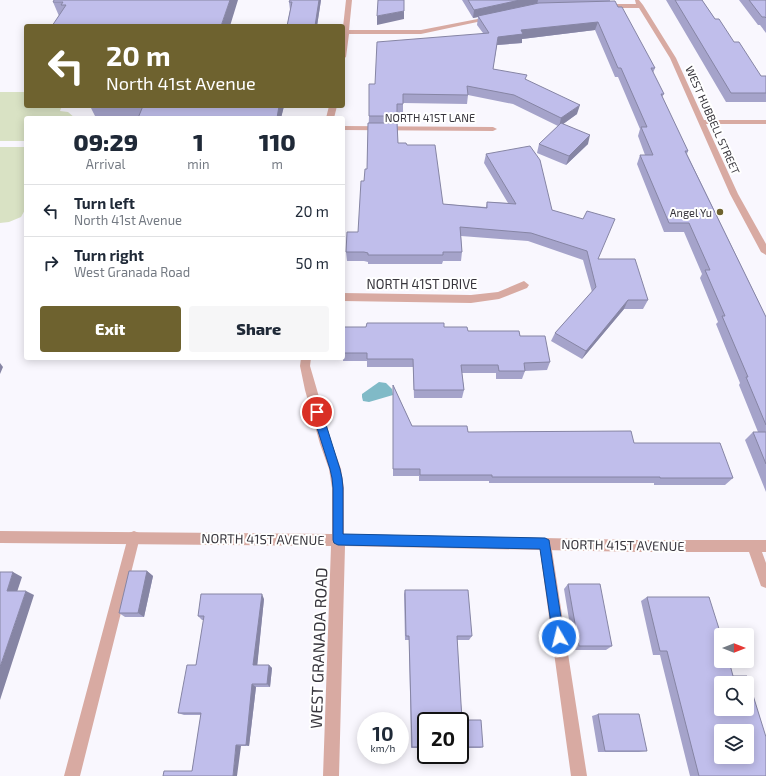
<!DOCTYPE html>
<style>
body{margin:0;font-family:"Exo 2",sans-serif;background:#f6f6f7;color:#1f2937;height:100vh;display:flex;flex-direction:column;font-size:15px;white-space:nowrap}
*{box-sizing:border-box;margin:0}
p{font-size:13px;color:#747a83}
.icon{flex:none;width:22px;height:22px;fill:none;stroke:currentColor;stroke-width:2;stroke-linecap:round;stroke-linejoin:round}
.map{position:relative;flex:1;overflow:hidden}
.details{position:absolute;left:24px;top:116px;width:321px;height:244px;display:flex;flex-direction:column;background:#fff;border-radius:4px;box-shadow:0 2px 10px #0003}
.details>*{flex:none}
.banner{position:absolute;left:24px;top:24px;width:321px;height:84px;border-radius:4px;box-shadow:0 2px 10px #0003;background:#6e622f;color:#fff;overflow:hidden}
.needle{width:26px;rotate:90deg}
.tools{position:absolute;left:714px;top:628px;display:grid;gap:8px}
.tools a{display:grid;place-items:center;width:40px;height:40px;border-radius:4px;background:#fff;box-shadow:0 2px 10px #0003;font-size:20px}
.speed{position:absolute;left:357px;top:712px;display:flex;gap:8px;font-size:20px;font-weight:700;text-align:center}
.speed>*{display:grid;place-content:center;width:52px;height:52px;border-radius:50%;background:#fff;box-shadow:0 2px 10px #0003;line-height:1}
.speed small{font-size:10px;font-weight:400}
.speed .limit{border:2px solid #111;border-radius:6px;background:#fff;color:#111}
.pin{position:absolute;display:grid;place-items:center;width:34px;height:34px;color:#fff;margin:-17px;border:2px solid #fff;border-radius:50%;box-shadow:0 1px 4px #0007}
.me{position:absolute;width:44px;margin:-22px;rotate:352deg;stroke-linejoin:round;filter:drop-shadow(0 0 3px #0008)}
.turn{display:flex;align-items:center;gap:14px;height:84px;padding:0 16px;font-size:18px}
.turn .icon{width:52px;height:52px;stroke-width:2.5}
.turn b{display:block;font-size:28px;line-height:34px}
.eta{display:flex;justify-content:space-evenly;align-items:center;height:68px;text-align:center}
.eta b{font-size:24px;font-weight:800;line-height:28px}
.action{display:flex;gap:8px;margin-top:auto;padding:8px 16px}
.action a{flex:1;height:46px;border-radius:4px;background:#6e622f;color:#fff;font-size:16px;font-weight:800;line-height:46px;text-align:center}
.action a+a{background:#f6f6f7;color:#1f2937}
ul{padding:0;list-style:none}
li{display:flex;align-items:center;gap:12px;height:52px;padding:0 16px;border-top:1px solid #e0e1e3}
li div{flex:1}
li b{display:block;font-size:15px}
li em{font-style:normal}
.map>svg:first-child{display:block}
</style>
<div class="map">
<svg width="766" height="776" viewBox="0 0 766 776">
<rect width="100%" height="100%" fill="#f9f7fe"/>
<path fill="#d9e2c4" d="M0 92H26V106H62L60 111 68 112 75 118H26V141H0Z
M0 147H26V208L21 217 9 222 0 223Z"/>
<path fill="#80bac7" d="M379 382 386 383 392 389 393 395 369 402 363 401 362 397V394Z"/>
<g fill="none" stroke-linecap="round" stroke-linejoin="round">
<path fill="#d8aaa2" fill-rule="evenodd" d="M134 531 139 533 140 537 80 776H64L128 537 129 533Z
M545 538 550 540 551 544 587 776H571L539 544 540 540Z"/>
<path fill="#d8aaa2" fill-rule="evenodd" d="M346 0H352L349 30H421L493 16 496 18 421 34H349L346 57 343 59V27Z
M635 0H639L643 5 676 58 704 120H766V124H706L738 194 766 244V255L761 252 730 194 670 58 639 8H603L600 6 603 4H636Z
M329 106H337L334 118H326Z
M343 126 493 127 497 129 493 131 343 130Z
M524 281 529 285 527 288 499 299 471 303 343 301V293L471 295 498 292Z
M301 358H311L310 366 317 390 332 444 341 469 344 488V534L638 540H766V552H762L766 563V588L761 586 749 552H638L345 546 339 776H323L331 546 0 543V531L332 534V488L329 469 320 444 305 390 300 366Z"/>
</g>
<path fill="#a5a3ca" d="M238 0 59 16 53 2Z
M321 0 317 26H287L290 10 289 2Z
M462 0H610V2L618 7 655 68 653 73 664 94 662 97 688 151 687 154 766 317V492L745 440 753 432H758L739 385 740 383 716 324 718 322 700 278 702 274 684 232H664L637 164 640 155H645L638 136 640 129 618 77H615L595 30 522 39V43L497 45 493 69 526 80 577 114 563 124 588 144 566 165 537 153 539 144 558 126 513 104 468 95 467 104 403 103V113H397L398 143 407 145 443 204 486 207 487 202 508 203 484 163 486 154 552 210 598 259 648 300 643 309H624L582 359 551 341 555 333 592 292 583 260 528 241 461 236 462 252 461 261H443L442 264H368V262L364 261H347L346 252 358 232 364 181 367 169 369 116 375 84 483 33 477 25 478 17 473 18Z
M666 0H702L715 19 761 76H766V102H726Z
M739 0H766V33L760 25H758Z
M90 106H284L281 118H96Z
M444 327 468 331 520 336 550 362 547 370 525 371 522 379H496V373H462L464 390 462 398H414L413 367H367V361H343V333Z
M393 385 412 426 468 432 634 443 733 478 725 485H654V483H489V481H419V476H393Z
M147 571 153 576 144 617H125L119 613Z
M568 584 612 646 606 650H574L564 589Z
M405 590 472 636 469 640H457L462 720 483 747 480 748H460V721H426V748H411L409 640H405L404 594Z
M647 597 733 676 766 776H690L660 655H653L641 601Z
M264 599 257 665H269L272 668 270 687H256L249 746H241L192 771 201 715H184L178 713 196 665 204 620H202L198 616Z
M598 714 647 751 639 752H598L592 716Z"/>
<path fill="#8685a4" d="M230 0H238L230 26H221Z
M319 0H321L317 26H315Z
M520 0H538L537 5 478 16V17L473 18 474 10Z
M404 11V19L377 25V16Z
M598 22 595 30 522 39V43L497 45 498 37 521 30Z
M580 105 577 114 559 127 561 118Z
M279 106H284L281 118H277Z
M590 135 588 144 566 165 569 156Z
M628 300 624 309 582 359 586 351Z
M0 363 3 367 0 374Z
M147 571 153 576 144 617 138 613Z
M13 572 22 577 16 595 7 591Z
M26 591 34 595 0 700V667Z
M262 594 264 599 257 668 253 665Z
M269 665 272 668 270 687 267 684Z
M252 684 256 687 249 746 246 745Z
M236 745 241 746 237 776H233Z"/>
<path fill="#c0beeb" stroke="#8685a4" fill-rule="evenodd" d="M54 0H230L221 26H52L66 5H61L63 2H53Z
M290 0H319L315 26H287L292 2H289Z
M378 0H404V11L377 16Z
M468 0H520L474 10Z
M675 0H702L715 19H719L734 42H739L761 76H766V93H731Z
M749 0H766V18L765 17H762Z
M615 1 618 7H622L655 68H651L664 94H661L688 151H685L766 317V425L746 377H748L722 316H725L705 270H710L689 223H669L640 155H653L641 127H647L621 68H618L598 22 521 30 523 34 498 37 493 69 527 75 525 79 580 105 561 118 514 95 467 86 468 95 403 94V104H397V116H369V84H375L377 42 489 33 478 16 539 3Z
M143 106H279L277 118H138Z
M368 123H397L398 143H406L407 145H435L443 204 487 208V202L516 204 486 154 530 146 540 160 552 210 583 219 587 211 615 219 598 259H635L648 300H628L586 351 555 333 596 287 587 251 531 233 460 227 462 252H443V255H368V253L364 252H346L347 232H358L361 181H364L365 169H367Z
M561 123 590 135 569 156 539 144Z
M367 323H444V327H467L468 331H519L520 336H545L550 362 524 363 525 371H499L498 365H461L464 390H414L413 359H367V353H343V327H366Z
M393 385 412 426H467L468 432 631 431 634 443H720L733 478H660V477H492V475H420V469H393Z
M753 432H766V464Z
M129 571H147L138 613H119Z
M0 572H13L7 591H26L0 667Z
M568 584H600L612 646H579Z
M405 590H468L472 636H457L462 720H481L483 747H460V721H426V747H412L409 636H406Z
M201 594H262L253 665H269L267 684H252L246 745H236L233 776H163L164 771H192L201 713H178L187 665H196L204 616H198Z
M647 597H709L721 635V661H729L733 676H747L766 737V776H699L667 651H660ZM721 683H747V709H721ZM721 731H747V757H721Z
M598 714H639L647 751H605Z"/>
<path fill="#1a73e8" stroke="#114b97" d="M317 409 320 410 322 412 340 469 342 478 343 488V534L545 538 549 540 564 637 563 641 559 642 554 641 553 637 540 549 338 545 334 543 333 540V488L332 478 330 469 312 412 314 410Z"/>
<circle fill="#6e622f" stroke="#fff" stroke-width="1.5" cx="720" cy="212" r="4"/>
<g text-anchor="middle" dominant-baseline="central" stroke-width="4" stroke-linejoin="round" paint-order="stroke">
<g font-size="11" fill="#37353c" stroke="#fff">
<text x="430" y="117">NORTH 41ST LANE</text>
<text transform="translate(713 120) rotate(66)">WEST HUBBELL STREET</text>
</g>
<g font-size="11" fill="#37353c" stroke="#fff" text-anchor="end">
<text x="712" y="212">Angel Yu</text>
</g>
<g font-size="13" fill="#37353c" stroke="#fff">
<text x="422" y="284">NORTH 41ST DRIVE</text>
<text transform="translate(263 539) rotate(1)">NORTH 41ST AVENUE</text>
<text transform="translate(623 545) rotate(1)">NORTH 41ST AVENUE</text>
</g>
<g font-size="16" fill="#37353c" stroke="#fff">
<text transform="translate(318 648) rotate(-88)">WEST GRANADA ROAD</text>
</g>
</g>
</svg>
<div class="tools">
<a><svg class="needle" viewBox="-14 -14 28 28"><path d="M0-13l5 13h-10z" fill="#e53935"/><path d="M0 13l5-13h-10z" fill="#747a83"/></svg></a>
<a><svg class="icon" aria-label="search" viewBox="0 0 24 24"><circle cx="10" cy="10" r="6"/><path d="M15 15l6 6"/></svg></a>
<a><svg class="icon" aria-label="layers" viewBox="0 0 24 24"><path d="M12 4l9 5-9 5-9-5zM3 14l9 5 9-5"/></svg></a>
</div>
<div class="speed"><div>10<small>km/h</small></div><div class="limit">20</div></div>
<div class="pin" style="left:317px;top:412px;background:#d93025"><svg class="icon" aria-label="arrive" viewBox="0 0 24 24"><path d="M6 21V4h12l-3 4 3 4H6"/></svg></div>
<svg class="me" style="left:559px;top:637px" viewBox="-20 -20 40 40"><circle r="17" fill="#1a73e8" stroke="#fff" stroke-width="3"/><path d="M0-11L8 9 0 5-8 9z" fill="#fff"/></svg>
<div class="banner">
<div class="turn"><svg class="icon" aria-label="left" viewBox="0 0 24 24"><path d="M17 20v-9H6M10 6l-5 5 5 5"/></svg><div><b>20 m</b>North 41st Avenue</div></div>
</div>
<section class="details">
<div class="eta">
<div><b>09:29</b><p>Arrival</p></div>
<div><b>1</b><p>min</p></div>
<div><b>110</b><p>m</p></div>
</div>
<ul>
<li><svg class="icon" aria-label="left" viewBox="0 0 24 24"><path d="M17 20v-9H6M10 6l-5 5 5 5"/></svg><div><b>Turn left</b><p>North 41st Avenue</p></div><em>20 m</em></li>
<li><svg class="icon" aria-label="right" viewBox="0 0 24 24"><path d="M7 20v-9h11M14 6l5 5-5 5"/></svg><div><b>Turn right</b><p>West Granada Road</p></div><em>50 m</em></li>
</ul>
<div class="action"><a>Exit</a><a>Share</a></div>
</section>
</div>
